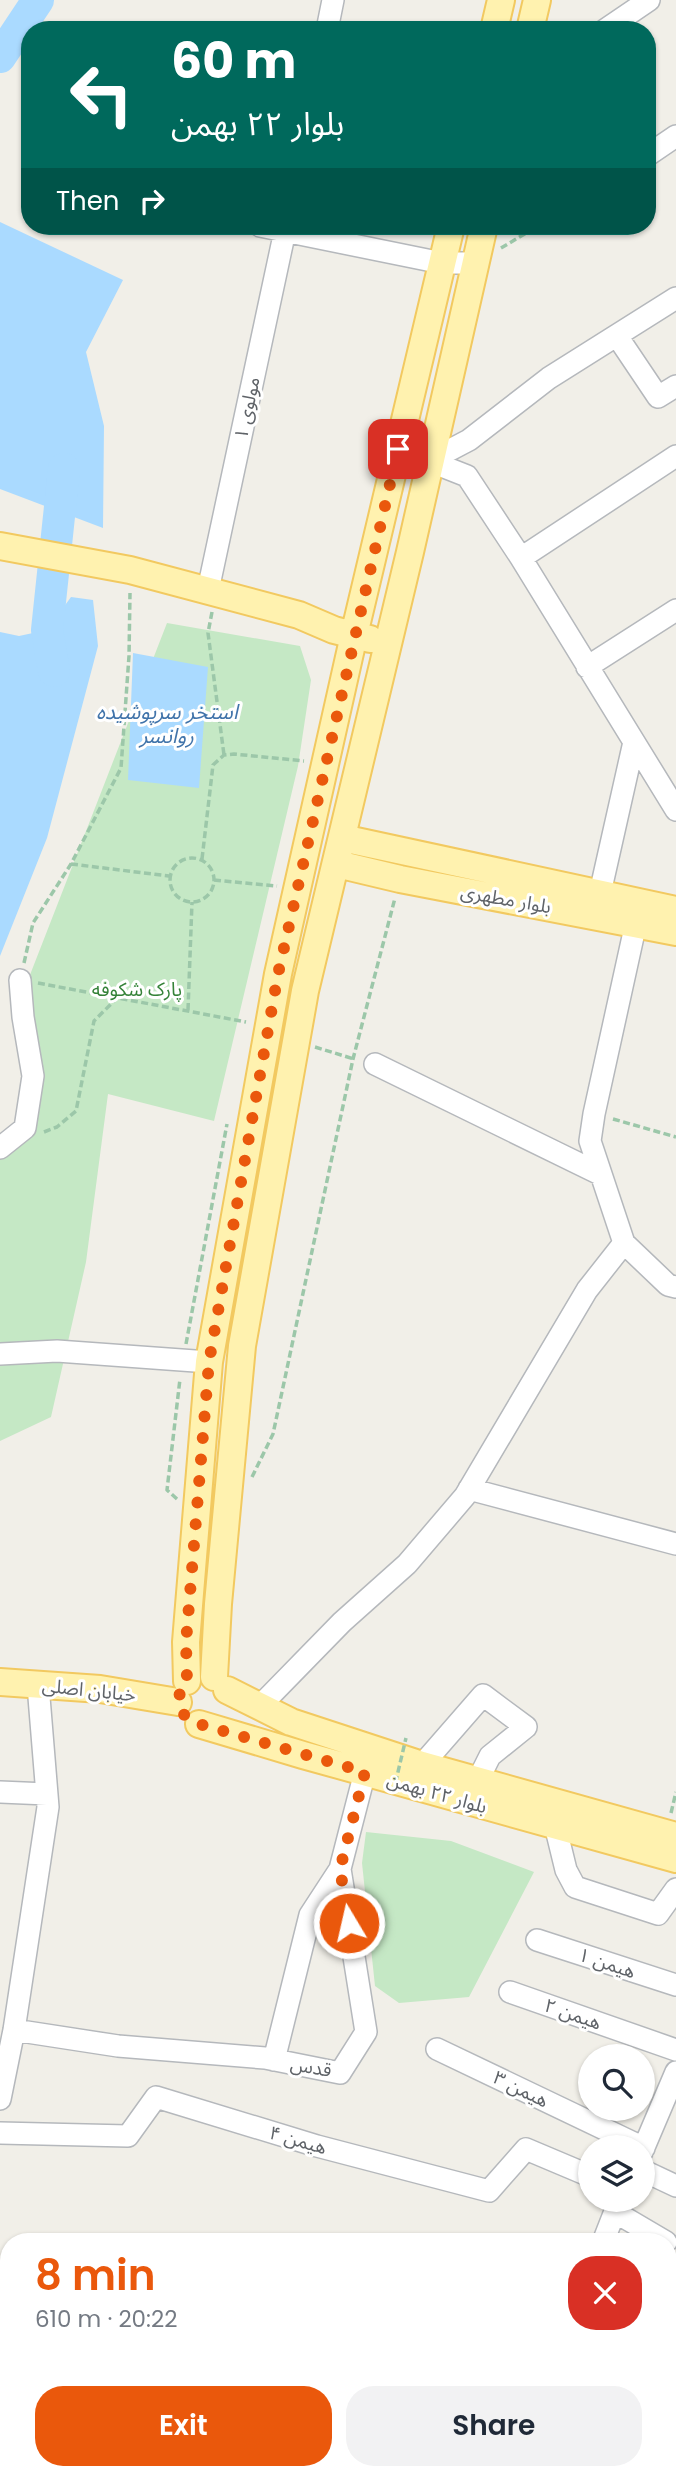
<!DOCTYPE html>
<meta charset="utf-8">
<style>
body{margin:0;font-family:Poppins,"Noto Sans Arabic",sans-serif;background:#f2f2f3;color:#1f2937;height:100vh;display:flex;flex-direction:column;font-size:26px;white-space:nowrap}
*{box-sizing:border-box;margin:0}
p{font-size:23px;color:#747a83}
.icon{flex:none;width:38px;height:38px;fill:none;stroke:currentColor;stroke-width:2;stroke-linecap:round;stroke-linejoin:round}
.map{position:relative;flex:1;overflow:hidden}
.side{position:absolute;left:0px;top:2233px;width:677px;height:247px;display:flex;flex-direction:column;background:#fff;border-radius:28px 28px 0 0;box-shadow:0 2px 5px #0004}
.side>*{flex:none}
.banner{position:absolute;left:21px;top:21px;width:635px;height:214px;border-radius:28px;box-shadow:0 2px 5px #0004;background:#00695c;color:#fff;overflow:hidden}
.tools{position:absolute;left:578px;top:2044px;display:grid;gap:14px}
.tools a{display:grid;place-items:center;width:77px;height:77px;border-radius:50%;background:#fff;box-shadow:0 2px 5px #0004;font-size:35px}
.pin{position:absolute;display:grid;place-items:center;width:60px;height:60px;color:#fff;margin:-30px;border-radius:14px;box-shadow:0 4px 10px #0006}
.me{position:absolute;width:77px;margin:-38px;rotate:351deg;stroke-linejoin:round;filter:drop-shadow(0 0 5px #0008)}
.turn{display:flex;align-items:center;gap:24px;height:147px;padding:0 35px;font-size:32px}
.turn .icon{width:91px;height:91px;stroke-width:2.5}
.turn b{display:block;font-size:49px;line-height:60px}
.then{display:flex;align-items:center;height:66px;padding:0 35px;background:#0003;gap:14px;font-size:26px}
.round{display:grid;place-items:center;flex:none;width:74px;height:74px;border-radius:28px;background:#f2f2f3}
.summary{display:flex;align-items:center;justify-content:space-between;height:119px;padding:0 35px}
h1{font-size:42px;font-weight:600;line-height:52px;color:#ea580c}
.cta{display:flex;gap:14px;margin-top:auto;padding:14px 35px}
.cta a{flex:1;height:80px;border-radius:28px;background:#ea580c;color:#fff;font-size:28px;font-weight:600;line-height:80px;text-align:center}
.cta a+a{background:#f2f2f3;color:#1f2937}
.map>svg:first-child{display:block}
</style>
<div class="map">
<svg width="676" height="2479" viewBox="0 0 676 2479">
<rect width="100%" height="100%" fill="#f1efe8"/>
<path fill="#c5e8c5" d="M167 623 300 646 311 680 298 766 214 1121 108 1094 86 1262 51 1417 0 1441V1151L41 1099 21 998Z
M366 1832 451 1841 534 1872 469 1997 399 2003 375 1986 362 1863Z"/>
<path fill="#aadaff" d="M0 222 123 280 86 352 104 426 103 528 0 489Z
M71 597 93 600 98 646 47 838 0 956V632L19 636 47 630Z
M133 653 208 667 199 788 128 780Z"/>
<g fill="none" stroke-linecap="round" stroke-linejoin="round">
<path stroke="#aadaff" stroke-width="32" d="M0 57 38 0
M54 671 47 630 64 469"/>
<g stroke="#b5b8bc" stroke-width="24">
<path id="minor" d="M327 30 333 0
M605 30 649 0
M648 155 676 136
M260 226 442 263H475
M617 336 658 397 676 386
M429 461 467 476 521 558 676 810
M429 461 469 440 549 378 676 298
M521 558 676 456
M208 590 286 226
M587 667 676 610
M600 893 634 742
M375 1064 600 1174
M0 1148 25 1128 33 1076 23 1017 20 980
M624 1243 668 1285 676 1287
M0 1354 57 1351 209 1362
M469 1489 676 1544
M259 1707 342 1622 407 1564 465 1496 587 1290 624 1243 590 1141 594 1114 636 923
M422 1765 483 1695 526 1727 490 1756 478 1780
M0 1792 47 1794
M555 1825 566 1870 575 1887 658 1914 676 1889
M537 1940 676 1985
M510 1992 676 2050
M14 2030 118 2046 265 2058 340 2073 366 2032 340 1869 365 1772
M437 2049 644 2148
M274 2060 310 1915 340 1869
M0 2099 14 2030 48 1807 38 1685
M0 2133 128 2136 156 2097 317 2146 489 2191 526 2149 590 2176
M642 2152 676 2072
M642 2170 676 2186
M615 2212 666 2242
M603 2242 619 2201
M668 2318 676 2322"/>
</g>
<g stroke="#f2c960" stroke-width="30">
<path id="major" d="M494 30 501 0
M530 30 537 0
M0 546 130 570 299 615 334 630 370 639
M342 838 676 910
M337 864 400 879 676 932
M214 1677 218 1604 242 1346 305 991 410 552 484 226
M187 1681 186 1642 209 1362 278 974 354 635 451 226
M0 1682 100 1689 178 1702
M227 1690 291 1722 422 1765 676 1836
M199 1724 303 1755 676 1859"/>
</g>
<path stroke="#9cc7a9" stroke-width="3.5" stroke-dasharray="7 3.5" stroke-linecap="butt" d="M501 248 538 226
M212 612 208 633 224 755
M170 880a22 22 0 1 1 44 0a22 22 0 1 1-44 0Z
M202 859 213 765 224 755 234 754 304 761
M71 864 169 876
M214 880 277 886
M24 963 33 923 71 864 121 768 129 656 130 593
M38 983 246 1022
M188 1010 192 902
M315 1047 354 1059
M613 1119 676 1137
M44 1132 57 1127 76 1111 94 1021 116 999
M186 1344 227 1124
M252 1477 273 1434 353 1059 395 898
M177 1499 167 1490 180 1379
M671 1813 676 1792"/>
<use href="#minor" stroke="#fff" stroke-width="21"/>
<use href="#major" stroke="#fff2af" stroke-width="26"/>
<path stroke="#9cc7a9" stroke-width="3.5" stroke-dasharray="7 3.5" stroke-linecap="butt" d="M393 1793 406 1738"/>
</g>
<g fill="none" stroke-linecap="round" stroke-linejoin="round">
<path stroke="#ea580c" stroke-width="12" stroke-dasharray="0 21.6" d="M349 1923 340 1869 365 1772 192 1722C176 1711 175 1695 187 1681L186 1642 209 1362 278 974 398 449"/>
</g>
<g text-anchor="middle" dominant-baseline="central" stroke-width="6" stroke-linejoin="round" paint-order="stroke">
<g font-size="19" fill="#5f6368" stroke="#fff">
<text transform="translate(247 408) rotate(-78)">مولوی ۱</text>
<text transform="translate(506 899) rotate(10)">بلوار مطهری</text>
<text transform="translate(89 1690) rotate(6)">خیابان اصلی</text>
<text transform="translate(437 1793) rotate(16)">بلوار ۲۲ بهمن</text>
<text transform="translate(607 1963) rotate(18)">هیمن ۱</text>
<text transform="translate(573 2014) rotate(19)">هیمن ۲</text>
<text transform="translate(311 2067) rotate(10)">قدس</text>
<text transform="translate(521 2089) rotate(26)">هیمن ۳</text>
<text transform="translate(298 2140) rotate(16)">هیمن ۴</text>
</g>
<g font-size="19" fill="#348238" stroke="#fff">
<text x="137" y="989">پارک شکوفه</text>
</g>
<g font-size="21" font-style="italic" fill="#4174aa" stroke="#fff">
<text x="167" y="711">استخر سرپوشیده<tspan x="167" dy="24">روانسر</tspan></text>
</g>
</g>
</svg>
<div class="tools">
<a><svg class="icon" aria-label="search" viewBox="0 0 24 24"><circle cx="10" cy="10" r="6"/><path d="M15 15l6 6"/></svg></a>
<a><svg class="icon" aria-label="layers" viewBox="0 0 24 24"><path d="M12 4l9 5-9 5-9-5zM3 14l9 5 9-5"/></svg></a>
</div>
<div class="pin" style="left:398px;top:449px;background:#d93025"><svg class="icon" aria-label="arrive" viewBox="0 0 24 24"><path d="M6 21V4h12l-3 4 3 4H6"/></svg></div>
<svg class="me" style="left:349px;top:1923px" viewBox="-20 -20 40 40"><circle r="17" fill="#ea580c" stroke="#fff" stroke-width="3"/><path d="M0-11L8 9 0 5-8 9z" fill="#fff"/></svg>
<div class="banner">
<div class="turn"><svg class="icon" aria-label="left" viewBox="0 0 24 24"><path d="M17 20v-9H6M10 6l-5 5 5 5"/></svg><div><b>60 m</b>بلوار ۲۲ بهمن</div></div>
<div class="then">Then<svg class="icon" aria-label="right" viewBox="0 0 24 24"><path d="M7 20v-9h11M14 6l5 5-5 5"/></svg></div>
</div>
<section class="side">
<div class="summary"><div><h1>8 min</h1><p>610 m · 20:22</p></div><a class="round" style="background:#d93025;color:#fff"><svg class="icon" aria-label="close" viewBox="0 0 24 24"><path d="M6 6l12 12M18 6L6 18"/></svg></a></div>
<div class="cta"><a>Exit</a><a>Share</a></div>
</section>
</div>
